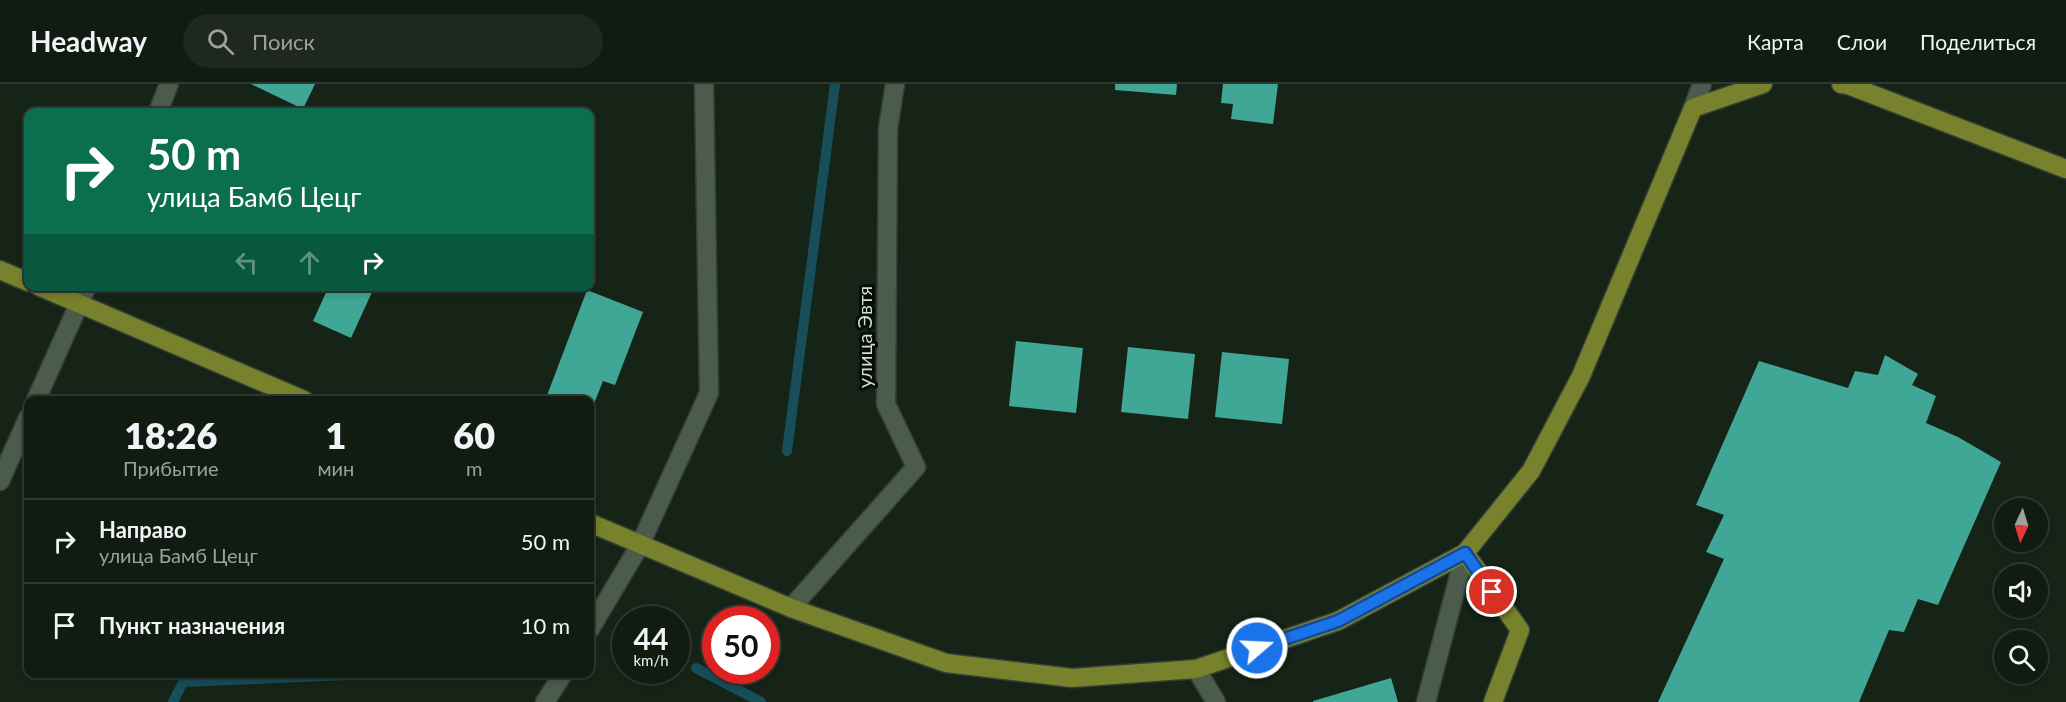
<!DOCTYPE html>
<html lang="ru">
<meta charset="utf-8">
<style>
body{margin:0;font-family:Lato,sans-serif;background:#1e281f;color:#f1f3f6;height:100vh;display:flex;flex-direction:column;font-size:22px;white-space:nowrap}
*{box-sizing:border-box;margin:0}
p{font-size:20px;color:#9ca19f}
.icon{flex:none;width:33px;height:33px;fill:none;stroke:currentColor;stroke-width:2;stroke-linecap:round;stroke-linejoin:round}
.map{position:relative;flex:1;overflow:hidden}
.side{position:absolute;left:24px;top:312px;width:570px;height:282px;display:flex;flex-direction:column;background:#101b11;border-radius:12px;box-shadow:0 3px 9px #0003,0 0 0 2px #303931}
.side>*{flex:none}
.hud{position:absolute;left:24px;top:24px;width:570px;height:183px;border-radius:12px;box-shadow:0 3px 9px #0003,0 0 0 2px #303931;background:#0b6e4f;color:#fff;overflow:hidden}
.needle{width:39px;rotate:184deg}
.fabs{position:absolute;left:1994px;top:414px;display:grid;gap:12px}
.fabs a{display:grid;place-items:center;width:54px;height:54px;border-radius:50%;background:#101b11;box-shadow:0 3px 9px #0003,0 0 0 2px #303931;font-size:30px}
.speed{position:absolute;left:612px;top:522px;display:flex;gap:12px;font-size:30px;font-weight:700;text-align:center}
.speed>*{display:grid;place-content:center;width:78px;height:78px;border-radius:50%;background:#101b11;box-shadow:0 3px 9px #0003,0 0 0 2px #303931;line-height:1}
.speed small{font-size:15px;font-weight:400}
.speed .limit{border:9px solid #d22;background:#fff;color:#111}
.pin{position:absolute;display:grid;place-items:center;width:51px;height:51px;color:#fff;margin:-26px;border:3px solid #fff;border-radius:50%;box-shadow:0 2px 6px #0007}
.me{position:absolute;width:66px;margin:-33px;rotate:71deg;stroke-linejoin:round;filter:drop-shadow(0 0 4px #0008)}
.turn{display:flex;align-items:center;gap:21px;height:126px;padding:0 24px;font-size:27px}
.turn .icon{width:78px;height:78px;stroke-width:2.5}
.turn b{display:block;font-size:42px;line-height:51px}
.lanes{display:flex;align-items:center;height:57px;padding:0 24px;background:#0003;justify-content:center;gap:30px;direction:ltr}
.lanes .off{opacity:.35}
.eta{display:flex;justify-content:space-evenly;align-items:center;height:102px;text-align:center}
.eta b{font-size:36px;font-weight:800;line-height:42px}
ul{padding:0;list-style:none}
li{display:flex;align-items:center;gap:18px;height:84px;padding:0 24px;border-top:2px solid #303931}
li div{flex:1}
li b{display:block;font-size:22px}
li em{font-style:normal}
header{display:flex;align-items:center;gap:36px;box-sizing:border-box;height:84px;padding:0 30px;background:#101b11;border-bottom:2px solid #303931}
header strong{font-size:28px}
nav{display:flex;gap:33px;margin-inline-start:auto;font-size:21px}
.search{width:420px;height:54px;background:#1e281f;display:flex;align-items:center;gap:15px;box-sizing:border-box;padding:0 21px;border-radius:33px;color:#9ca19f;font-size:22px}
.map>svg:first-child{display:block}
</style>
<header>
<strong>Headway</strong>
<div class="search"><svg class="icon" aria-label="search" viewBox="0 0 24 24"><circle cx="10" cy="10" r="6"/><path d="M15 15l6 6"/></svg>Поиск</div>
<nav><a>Карта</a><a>Слои</a><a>Поделиться</a></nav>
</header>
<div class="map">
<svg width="2066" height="618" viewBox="0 0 2066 618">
<rect width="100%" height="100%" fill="#162417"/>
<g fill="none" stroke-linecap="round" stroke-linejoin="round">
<path stroke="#174e59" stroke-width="10" d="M787 367 835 0
M696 584 761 618
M173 618 183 598 372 590"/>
</g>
<path fill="#40a695" d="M251 0H315L303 25Z
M1115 0H1177L1176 11 1115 6Z
M1223 0H1278L1273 40 1231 35 1233 20 1221 19Z
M329 202H367L373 206 351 254 313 237Z
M587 206 643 228 615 301 603 297 590 330V316H551L546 314Z
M1016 257 1083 264 1076 329 1009 322Z
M1128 263 1195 270 1188 335 1121 328Z
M1222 268 1289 275 1282 340 1215 333Z
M1885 271 1918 290 1912 301 1936 312 1926 339 1958 353 2001 378 1938 521 1918 515 1904 548 1889 546 1859 618H1658L1724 475 1706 468 1724 431 1696 421 1759 277 1848 304 1855 287 1878 291Z
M1391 594 1398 618H1313V617Z"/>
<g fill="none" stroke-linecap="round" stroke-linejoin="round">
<g stroke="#353f35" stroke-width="21">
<path id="minor" d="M1693 24 1702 0
M158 28 169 0
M36 316 87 202
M0 397 28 334
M791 524 916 383 886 320 888 45 895 0
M590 545 640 461 709 309 704 0
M1196 585 1216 618
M545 618 563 590
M1426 618 1465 469"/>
</g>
<g stroke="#353f35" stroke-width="21">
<path id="major" d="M1841 0 1848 1 2066 85
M0 186 28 198
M38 202 304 316
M590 439 791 524 946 579 1072 594 1196 585 1338 537 1465 469 1531 387 1581 292 1693 24 1763 0
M1465 469 1520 546 1493 618"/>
</g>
<use href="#minor" stroke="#4b5b4c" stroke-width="18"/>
<use href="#major" stroke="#78812b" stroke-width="18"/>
</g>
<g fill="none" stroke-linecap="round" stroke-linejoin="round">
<g stroke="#114b97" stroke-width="15">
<path id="route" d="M1257 564 1338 537 1465 469 1492 508"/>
</g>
<use href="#route" stroke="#1a73e8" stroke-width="10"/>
</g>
<g text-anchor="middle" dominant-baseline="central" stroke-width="6" stroke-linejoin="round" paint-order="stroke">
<g font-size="20" fill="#d3dcd3" stroke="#060c06">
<text transform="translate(864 253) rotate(-90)">улица Эвтя</text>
</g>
</g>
</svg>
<div class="fabs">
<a><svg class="needle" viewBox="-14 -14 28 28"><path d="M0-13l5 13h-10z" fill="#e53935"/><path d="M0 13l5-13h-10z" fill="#9ca19f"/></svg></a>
<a><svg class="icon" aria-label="sound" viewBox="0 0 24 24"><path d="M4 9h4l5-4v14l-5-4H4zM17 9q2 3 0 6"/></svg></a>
<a><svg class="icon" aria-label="search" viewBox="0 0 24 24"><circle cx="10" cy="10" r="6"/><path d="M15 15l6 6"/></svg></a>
</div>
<div class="speed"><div>44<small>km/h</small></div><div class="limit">50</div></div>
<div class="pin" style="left:1492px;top:508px;background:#d93025"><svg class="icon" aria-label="arrive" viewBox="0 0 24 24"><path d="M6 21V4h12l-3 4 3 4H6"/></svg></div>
<svg class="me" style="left:1257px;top:564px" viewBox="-20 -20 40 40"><circle r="17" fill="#1a73e8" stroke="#fff" stroke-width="3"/><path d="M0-11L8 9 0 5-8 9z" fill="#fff"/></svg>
<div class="hud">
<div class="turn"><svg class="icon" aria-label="right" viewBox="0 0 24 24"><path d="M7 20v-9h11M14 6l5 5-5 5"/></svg><div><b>50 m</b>улица Бамб Цецг</div></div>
<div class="lanes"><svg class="icon off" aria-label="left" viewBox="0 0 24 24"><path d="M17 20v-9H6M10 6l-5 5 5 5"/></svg><svg class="icon off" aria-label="ahead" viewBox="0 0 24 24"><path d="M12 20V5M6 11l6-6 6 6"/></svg><svg class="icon" aria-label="right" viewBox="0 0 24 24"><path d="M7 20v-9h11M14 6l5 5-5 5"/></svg></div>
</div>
<section class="side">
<div class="eta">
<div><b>18:26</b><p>Прибытие</p></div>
<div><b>1</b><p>мин</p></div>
<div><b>60</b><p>m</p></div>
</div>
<ul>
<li><svg class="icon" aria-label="right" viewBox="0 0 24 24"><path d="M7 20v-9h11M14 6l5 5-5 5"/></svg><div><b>Направо</b><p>улица Бамб Цецг</p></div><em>50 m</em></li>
<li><svg class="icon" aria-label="arrive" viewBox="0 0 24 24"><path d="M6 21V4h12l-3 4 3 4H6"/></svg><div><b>Пункт назначения</b></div><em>10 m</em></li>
</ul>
</section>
</div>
